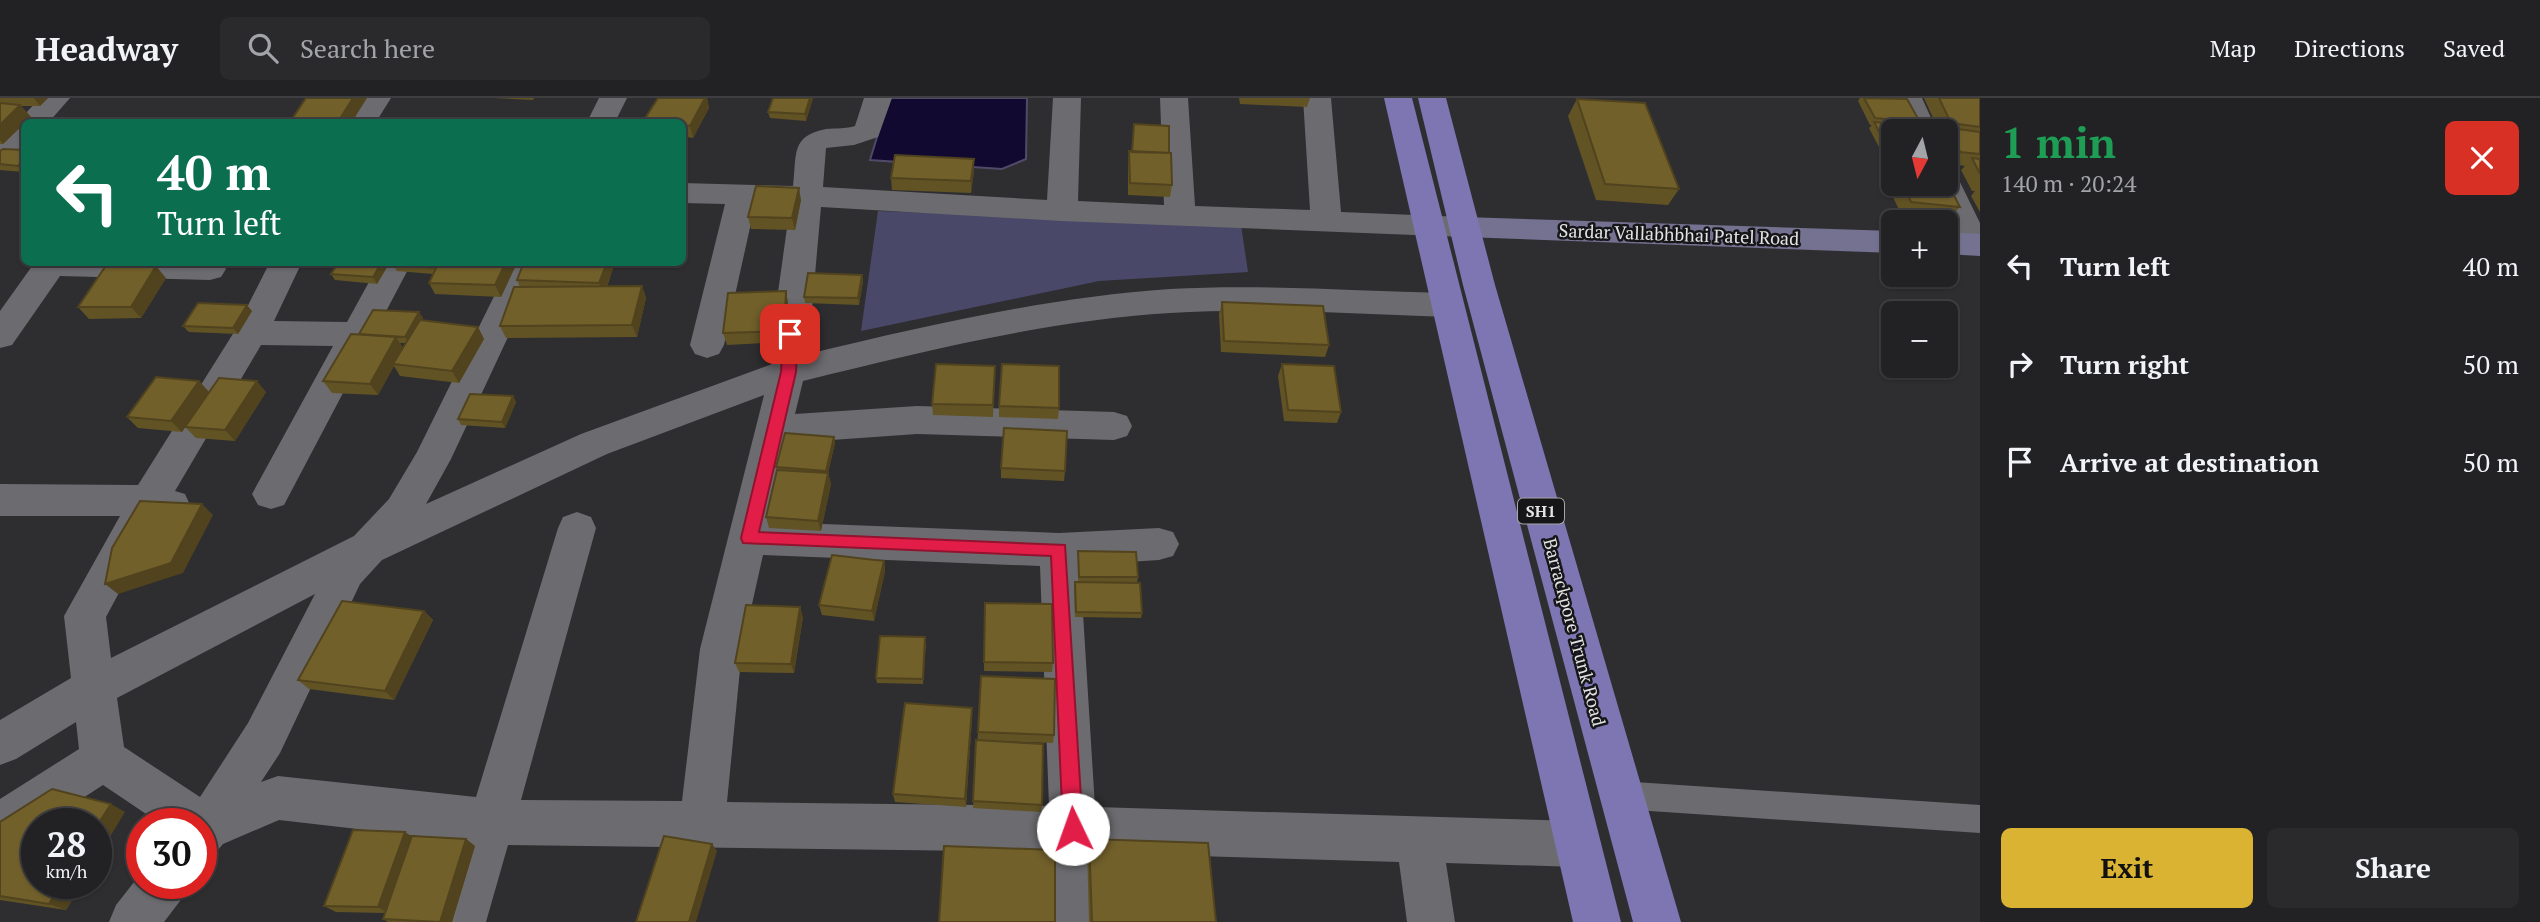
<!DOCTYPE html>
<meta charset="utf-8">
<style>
body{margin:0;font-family:"PT Serif",serif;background:#2a2a2d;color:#f1f3f6;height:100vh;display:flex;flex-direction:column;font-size:26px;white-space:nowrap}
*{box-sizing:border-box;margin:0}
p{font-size:23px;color:#a2a4a7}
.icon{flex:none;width:38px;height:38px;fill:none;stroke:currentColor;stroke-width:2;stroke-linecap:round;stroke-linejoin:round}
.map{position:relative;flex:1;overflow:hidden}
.details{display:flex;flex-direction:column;background:#222225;width:560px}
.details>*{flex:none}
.top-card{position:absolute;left:21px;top:21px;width:665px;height:147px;border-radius:10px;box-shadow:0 2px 5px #0004,0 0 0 2px #3f3f42;background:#0b6e4f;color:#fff;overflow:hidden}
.needle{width:46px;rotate:187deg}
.buttons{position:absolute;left:1881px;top:21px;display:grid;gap:14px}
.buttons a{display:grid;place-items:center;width:77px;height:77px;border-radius:10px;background:#222225;box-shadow:0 2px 5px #0004,0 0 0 2px #3f3f42;font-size:35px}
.speed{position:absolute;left:21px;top:710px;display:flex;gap:14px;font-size:35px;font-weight:700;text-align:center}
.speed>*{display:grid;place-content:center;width:91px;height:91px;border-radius:50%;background:#222225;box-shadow:0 2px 5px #0004,0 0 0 2px #3f3f42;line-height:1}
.speed small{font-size:18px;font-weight:400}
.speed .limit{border:10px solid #d22;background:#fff;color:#111}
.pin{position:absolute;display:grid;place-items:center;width:60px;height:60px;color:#fff;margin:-30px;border-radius:14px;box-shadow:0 4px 10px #0006}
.me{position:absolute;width:77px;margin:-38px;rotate:357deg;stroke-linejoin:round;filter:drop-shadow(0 0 5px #0008)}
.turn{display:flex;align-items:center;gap:24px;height:147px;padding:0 21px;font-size:32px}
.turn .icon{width:91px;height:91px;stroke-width:2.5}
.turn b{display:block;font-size:49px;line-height:60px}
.round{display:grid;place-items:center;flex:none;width:74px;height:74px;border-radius:10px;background:#2a2a2d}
.headline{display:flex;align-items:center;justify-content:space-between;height:119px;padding:0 21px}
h1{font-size:42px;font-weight:700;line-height:52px;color:#1e9e55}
.primary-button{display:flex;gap:14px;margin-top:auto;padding:14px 21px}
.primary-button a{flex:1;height:80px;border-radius:10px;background:#dab333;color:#111;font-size:28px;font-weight:700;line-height:80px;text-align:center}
.primary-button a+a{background:#2a2a2d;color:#f1f3f6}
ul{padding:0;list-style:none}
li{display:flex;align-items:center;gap:21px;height:98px;padding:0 21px}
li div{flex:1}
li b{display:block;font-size:26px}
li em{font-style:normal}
header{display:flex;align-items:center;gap:42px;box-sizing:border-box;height:98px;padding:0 35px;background:#222225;border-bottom:2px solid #3f3f42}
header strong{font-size:33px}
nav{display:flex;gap:38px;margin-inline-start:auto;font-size:24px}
.search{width:490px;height:63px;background:#2a2a2d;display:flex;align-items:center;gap:18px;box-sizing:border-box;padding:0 24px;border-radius:10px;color:#a2a4a7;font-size:26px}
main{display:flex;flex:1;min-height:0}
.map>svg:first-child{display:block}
</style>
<header>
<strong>Headway</strong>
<div class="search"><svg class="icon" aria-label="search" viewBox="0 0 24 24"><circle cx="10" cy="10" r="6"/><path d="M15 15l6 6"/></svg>Search here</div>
<nav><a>Map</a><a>Directions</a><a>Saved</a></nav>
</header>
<main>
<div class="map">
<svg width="1980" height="824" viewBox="0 0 1980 824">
<rect width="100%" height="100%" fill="#2e2e31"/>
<path fill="#4a4868" d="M878 113 1241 127 1248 174 1099 183 861 233Z"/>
<path fill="#120931" stroke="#514a67" stroke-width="2" d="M889 0H1027L1026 61 1002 71 870 62Z"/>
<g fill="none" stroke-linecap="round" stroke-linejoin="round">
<path fill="#6c6c70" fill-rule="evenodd" d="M1620 683 1980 707V735L1620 711 1610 707 1605 697 1610 687Z"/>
<path fill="#6c6c70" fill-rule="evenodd" d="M40 0H70L49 24H24V61L0 57V42L14 28 20 26 23 18Z
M363 0H391L376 24H348Z
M599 0H627L615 24H587Z
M864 0H892L878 39 854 47 826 50 823 89 1047 102 1053 0H1081L1078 103 1164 107 1160 0H1188L1195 108 1310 112 1303 0H1331L1341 114 1464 119 1475 122 1480 129 1475 136 1464 139 1062 123 821 109 808 256C925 228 1049 199 1170 191 1262 186 1355 193 1447 195L1459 199 1464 207 1459 215 1447 219C1355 216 1262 209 1170 215 1050 222 920 254 803 283L795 316 917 308 1114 314 1127 318 1132 328 1127 338 1114 342 917 336 789 345 771 424 1059 435 1159 430 1173 434 1179 446 1173 458 1159 462 1080 467 1095 709 1578 723 1595 729 1601 746 1595 763 1578 769 1446 765 1455 824H1407L1399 764 1097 755 1099 824H1051L1050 754 508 747 486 824H438L462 743 279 722 223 746 217 753 201 760V726H161L103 687 43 726H37V731L0 751V701L79 651 76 624 16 661 0 667V622L71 580 64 518 120 418H0V386L138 387 236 231 270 164H302L274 223 347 224 380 164H412L284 407 271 411 258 407 252 396 333 248 261 247 175 393 185 396 190 407 185 418 171 423 159 420 106 519 111 560 354 438 389 401 417 354 511 164H543L451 361 426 406 581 336 772 266 776 209 790 108 755 107 724 247 719 256 707 260 695 256 690 247 725 106 682 105V85L793 88C797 57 790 38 826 31 836 30 846 31 855 28ZM764 297 700 551 682 703 521 702 596 430 591 419 577 414 563 419 558 430 476 699 278 678 261 684 280 655 360 486 382 462 607 356ZM763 457 1040 468 1049 708 727 704 742 551ZM315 496 248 625 200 699 124 649 117 600Z
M1894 0H1922L1937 33H1909Z
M1946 75 1957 78 1980 125V155L1974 157 1963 154 1931 86H1946Z
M35 164H222L226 171 221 179 210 182 60 178 12 247 0 250V213Z
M142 774V786H187L180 803 164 824H109L116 807Z"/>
<path fill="#747191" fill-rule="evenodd" d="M1464 119 1894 133V155L1464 139 1453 136 1448 129 1453 122Z
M1946 134 1980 136V158L1946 156Z"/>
<path fill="#7d76b3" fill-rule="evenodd" d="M1384 0H1412L1621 824H1573Z
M1418 0H1446L1495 187 1681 824H1633L1463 187Z"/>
</g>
<path fill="#625325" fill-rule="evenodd" d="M0 0H48L40 8H21L31 19 3 46H0Z
M494 0H534L533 2Z
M658 0H707L709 10 693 40 682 38V24H645L644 22Z
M773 0H813L806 23 770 20 768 14Z
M1239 0H1310L1307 9 1240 6Z
M1860 0H1897L1920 24 1917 28 1894 33V52L1880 51 1869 30 1872 27H1870L1858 3Z
M1924 0H1980V114L1971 98 1975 93H1972L1961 72 1965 68 1950 66 1946 57V33H1939Z
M1577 1 1679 91 1668 107 1596 102 1568 18Z
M1134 26 1169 55 1172 87 1170 99 1128 97V65L1129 53H1132Z
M24 52V73L23 74 0 72V53Z
M1894 71V86H1946L1960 109 1949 121 1901 116 1885 82Z
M974 73 971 95 892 92 891 80Z
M801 102 795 132 751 131 748 119Z
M390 164 377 186 335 182 331 176Z
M524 164H613L614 167 607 189 642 188 646 200 637 239 506 240 500 228 520 189 517 182Z
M393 167H516L501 199 435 196 429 185 433 176 397 173Z
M862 177 863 183 859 207 805 205 804 199Z
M166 180 141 220 89 221 78 209Z
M786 193 788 205 786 244 727 247 723 235Z
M1222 204 1329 247 1325 259 1221 254 1219 216Z
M252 213 238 236 189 234 183 228Z
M423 220 421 223 478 229 484 241 459 285 400 278 394 268 378 297 332 295 323 283 359 236ZM400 245H406L403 250Z
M1282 266 1341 314 1337 325 1284 323 1278 278Z
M995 268 993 319 933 317 932 306Z
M199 283 209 294H266L235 343 196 340 185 329 182 334 138 330 127 319Z
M513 298 516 304 505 330 461 327 458 321Z
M999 308 1059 310 1058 321 999 319Z
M834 339 835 345 828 375 831 386 821 433 769 430 766 419 777 373 776 369Z
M1001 370 1065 373 1064 383 1001 380Z
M1078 453 1138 479 1137 485 1142 515 1141 520 1075 519 1074 489 1075 484H1078Z
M884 463 885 473 874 523 822 517 819 507Z
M985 505 1053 565 1052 574 984 573Z
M424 513 433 522 394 602 309 591 298 582Z
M803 519 794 575 739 574 735 565Z
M926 544 923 586 877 585 876 580Z
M972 619 966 709 895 704 893 696Z
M978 634 1054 637 1053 645 992 643 1042 707 1041 714 973 710Z
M125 714 37 786H82L66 812 0 802V724Z
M405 734 412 739 466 741 475 748 452 824H388L383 821 385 815 336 814 324 808Z
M1089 741 1216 824H1089L1087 751Z"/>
<path fill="#50431e" d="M34 0H48L40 8Z
M353 0H367L352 24H338Z
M705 0H707L709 10 693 40 690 28Z
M810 0H813L806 23 805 16Z
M20 7 31 19 3 46 0 42V27Z
M684 39 686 45 682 53V42Z
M24 61V73L23 74 18 68Z
M974 61V73L971 95V83Z
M799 90 801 102 795 132 792 120Z
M382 164H390L377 186 373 179Z
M506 164H515L516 167 501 199 495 187Z
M607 164H613L614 167 604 196 599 185Z
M156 168 166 180 141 220 131 209Z
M862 177 863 183 859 207 858 200Z
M642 188 646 200 637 239 632 227Z
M786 193 788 205 786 244 784 233Z
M247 207 252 213 238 236 233 230Z
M419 214 423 220 409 245 405 239Z
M478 229 484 241 459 285 452 273Z
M396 239 403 250 393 266 394 268 378 297 370 286Z
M199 283 209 294 182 334 171 323Z
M257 283 266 294 235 343 225 332Z
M513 298 516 304 505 330 502 324Z
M834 339 835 345 827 378 826 373Z
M828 375 831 386 821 433 818 423Z
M202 406 213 417 183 475 118 496 105 486Z
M884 463 885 473 874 523 872 513Z
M800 509 803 519 794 575 791 566Z
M424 513 433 522 394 602 385 593Z
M972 610V619L966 709 965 701Z
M111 706 125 714 96 762V729Z
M405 734 415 741 389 816 378 809Z
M466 741 475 748 452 824H440Z
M712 746 717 753 696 824H689Z
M61 786H82L66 812 49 806Z"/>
<path fill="#72602b" stroke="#50431e" stroke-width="2" d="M306 0H353L338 24H290Z
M658 0H705L690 28 682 27V24H664L644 22Z
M773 0H810L805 16 768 14Z
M1864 0 1907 1 1920 24 1875 20Z
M1939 0H1980V29L1951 25Z
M1577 1 1645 5 1679 91 1605 86Z
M0 5 20 7 0 27Z
M406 23 450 24H405Z
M1874 24 1920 29 1923 33H1894V45H1885Z
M1134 26 1169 28V55L1132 54Z
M1950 30 1980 34V56L1960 54Z
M3 51 24 52V61L18 68 0 66V53Z
M1129 53 1171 55 1172 87 1130 85Z
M895 57 974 61 971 83 891 80Z
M1972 60 1980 61V76Z
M1946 82 1960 109 1911 104 1903 86H1946Z
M756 88 799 90 792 120 748 119Z
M339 164H382L373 179 331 176Z
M395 164H439L436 170 393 167Z
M439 164H506L495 187 429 185Z
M524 164H607L599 185 517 182Z
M156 168 131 209H78L105 169Z
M808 175 862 177 858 200 804 199Z
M642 188 632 227 500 228 514 189Z
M786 193 784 233 723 235 728 195Z
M1222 204 1323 208 1329 247 1224 243Z
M198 205 247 207 233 230 183 228Z
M373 212 419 214 405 239 359 236Z
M420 222 478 229 452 273 393 266Z
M351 236 396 239 370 286 323 283Z
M936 266 995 268 993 307 932 306Z
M1002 266 1059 268V310L999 308Z
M1282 266 1334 268 1341 314 1288 312Z
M156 279 199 283 171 323 127 319Z
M219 280 257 283 225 332 185 329Z
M470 296 513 298 502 324 458 321Z
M1004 330 1067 333 1065 373 1001 370Z
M785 335 834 339 826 373 776 369Z
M777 372 828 375 818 423 766 419Z
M140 403 202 406 171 465 105 486 112 450Z
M1078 453 1136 454 1138 479H1079Z
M832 457 884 463 872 513 819 507Z
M1075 484 1140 485 1142 515 1076 514Z
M342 503 424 513 385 593 298 582Z
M985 505 1052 506 1053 565 984 564Z
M746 507 800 509 791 566 735 565Z
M880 538 925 539 923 581 876 580Z
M981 578 1055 581 1054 637 978 634Z
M905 605 972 610 965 701 893 696Z
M976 642 1043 646 1042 707 973 703Z
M52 691 111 706 96 729V726H37V786H61L49 806 0 798V724Z
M353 732 405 734 378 809 324 808Z
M412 738 466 741 440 824 383 821Z
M664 738 712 746 689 824H636Z
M1089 741 1208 745 1216 824H1092Z
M944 748 1055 752V824H939Z"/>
<path fill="#e11d48" stroke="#92132f" stroke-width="2" d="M790 231 798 236 796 274 759 434 1065 447 1083 731 1080 738 1073 741 1066 738 1063 731 1051 458 743 445 741 440 781 274 783 236Z"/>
<g text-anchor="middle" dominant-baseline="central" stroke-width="5" stroke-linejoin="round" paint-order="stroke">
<rect fill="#161618" stroke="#a6a6a8" stroke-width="2" x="1518" y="400.5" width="46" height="25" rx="5"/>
<g font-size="16" font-weight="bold" fill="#e3e3e5">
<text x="1541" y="413">SH1</text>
</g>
<g font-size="18" fill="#e3e3e5" stroke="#161618">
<text transform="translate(1679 136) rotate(2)">Sardar Vallabhbhai Patel Road</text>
<text transform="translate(1575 534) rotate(75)">Barrackpore Trunk Road</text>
</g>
</g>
</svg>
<div class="buttons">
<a><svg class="needle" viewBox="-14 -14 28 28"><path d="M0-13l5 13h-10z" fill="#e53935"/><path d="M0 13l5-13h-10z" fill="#a2a4a7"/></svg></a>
<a>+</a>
<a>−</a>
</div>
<div class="speed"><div>28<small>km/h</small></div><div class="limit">30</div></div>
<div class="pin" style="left:790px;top:236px;background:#d93025"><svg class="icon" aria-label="arrive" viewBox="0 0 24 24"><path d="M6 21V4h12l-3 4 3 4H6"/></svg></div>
<svg class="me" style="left:1073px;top:731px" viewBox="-20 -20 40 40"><circle r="19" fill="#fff"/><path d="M0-13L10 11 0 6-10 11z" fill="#e11d48"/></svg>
<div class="top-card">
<div class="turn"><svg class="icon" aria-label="left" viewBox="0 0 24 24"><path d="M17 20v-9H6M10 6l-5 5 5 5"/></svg><div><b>40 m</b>Turn left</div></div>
</div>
</div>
<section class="details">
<div class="headline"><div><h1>1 min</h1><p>140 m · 20:24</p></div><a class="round" style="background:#d93025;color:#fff"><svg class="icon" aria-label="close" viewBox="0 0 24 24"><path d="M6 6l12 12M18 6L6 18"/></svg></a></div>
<ul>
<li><svg class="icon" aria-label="left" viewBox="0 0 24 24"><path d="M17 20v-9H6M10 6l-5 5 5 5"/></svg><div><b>Turn left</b></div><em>40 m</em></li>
<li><svg class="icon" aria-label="right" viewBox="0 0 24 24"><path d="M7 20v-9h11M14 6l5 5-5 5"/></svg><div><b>Turn right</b></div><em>50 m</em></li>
<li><svg class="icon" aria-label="arrive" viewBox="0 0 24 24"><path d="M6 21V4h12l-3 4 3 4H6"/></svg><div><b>Arrive at destination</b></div><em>50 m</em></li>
</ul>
<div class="primary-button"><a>Exit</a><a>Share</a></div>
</section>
</main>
